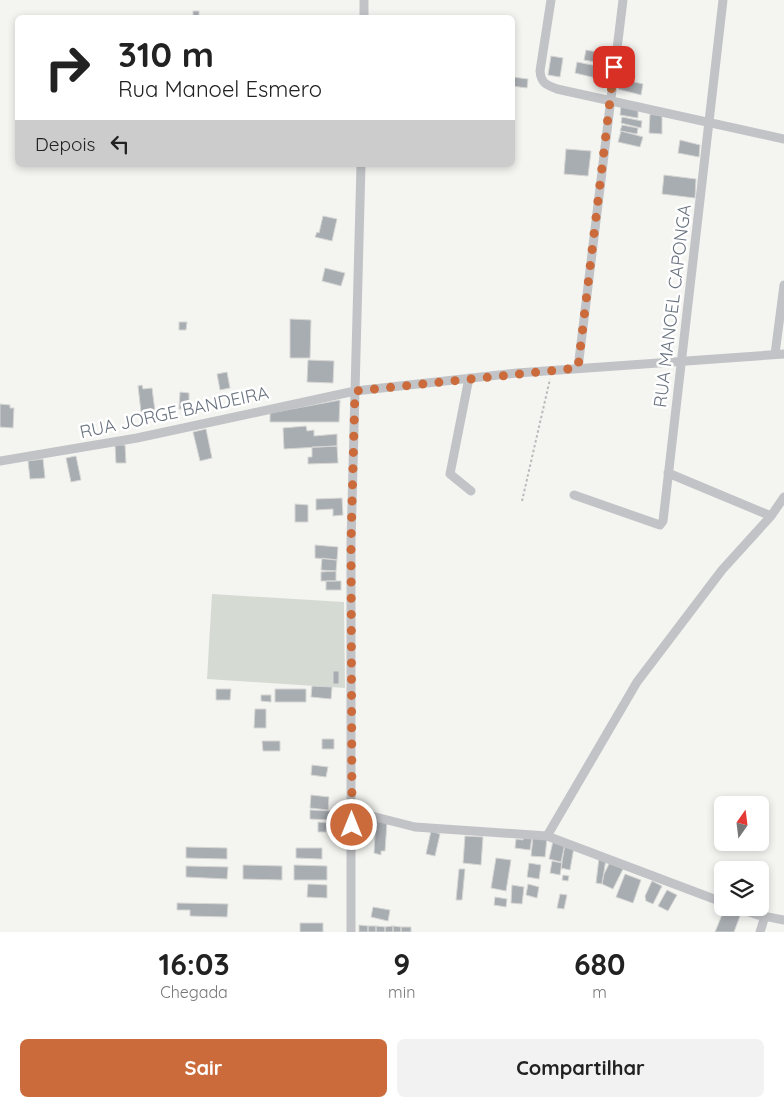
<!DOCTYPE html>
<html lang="pt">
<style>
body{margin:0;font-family:Quicksand,sans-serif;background:#f2f2f2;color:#222;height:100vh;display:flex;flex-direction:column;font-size:19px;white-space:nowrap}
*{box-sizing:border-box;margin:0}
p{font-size:16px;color:#767676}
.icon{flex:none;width:28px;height:28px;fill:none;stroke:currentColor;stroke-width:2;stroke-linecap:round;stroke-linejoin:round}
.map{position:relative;height:932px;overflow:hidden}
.sheet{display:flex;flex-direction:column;background:#fff;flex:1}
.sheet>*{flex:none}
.top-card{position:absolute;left:15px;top:15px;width:500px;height:152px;border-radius:8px;box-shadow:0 2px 8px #0003;background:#fff;color:#222;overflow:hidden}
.needle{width:32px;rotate:14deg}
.tools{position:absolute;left:714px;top:796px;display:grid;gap:10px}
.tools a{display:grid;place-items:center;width:55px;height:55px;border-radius:8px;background:#fff;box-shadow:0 2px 8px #0003;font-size:25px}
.pin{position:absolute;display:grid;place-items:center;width:42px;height:42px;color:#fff;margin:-21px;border-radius:10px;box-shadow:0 2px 8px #0006}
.me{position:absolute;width:55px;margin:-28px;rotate:0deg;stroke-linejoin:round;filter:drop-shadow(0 0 4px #0008)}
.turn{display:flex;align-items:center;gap:18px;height:105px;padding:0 20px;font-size:22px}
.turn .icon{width:65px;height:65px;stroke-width:2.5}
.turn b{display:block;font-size:35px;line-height:42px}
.then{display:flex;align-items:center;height:48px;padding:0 20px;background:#0003;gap:10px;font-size:19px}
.eta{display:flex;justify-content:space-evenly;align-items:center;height:85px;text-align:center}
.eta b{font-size:30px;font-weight:700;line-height:35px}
.action{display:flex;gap:10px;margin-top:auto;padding:10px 20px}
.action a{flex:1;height:58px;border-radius:8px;background:#cb6b3b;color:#fff;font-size:20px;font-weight:700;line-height:58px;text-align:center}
.action a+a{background:#f2f2f2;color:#222}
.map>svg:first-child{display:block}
</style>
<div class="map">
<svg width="784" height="932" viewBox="0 0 784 932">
<rect width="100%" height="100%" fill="#f4f5f1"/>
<path fill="#d5dbd3" d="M212 594 344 602 345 688 207 679Z"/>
<path fill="#a8adb2" stroke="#d6d6d4" d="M193 11H199V18H193Z
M586 50 608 54 607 64 584 60Z
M551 56 563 58 560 77 548 75Z
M577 62 602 67 600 79 575 73Z
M512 77 528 79 527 88 512 86Z
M621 79 643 84 641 95 618 89Z
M621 105 638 109V118L620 115Z
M650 114 662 116V134L649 133Z
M622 117 642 121 641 128 621 123Z
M622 125 638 128 637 134 620 131Z
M621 131 643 137 640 147 618 142Z
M680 140 700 145 699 157 678 153Z
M566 149 591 151 588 176 564 174Z
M664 175 696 179 695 198 662 194Z
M323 216 337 219 332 241 315 237 317 232 319 233Z
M325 268 345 273 341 286 322 281Z
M290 319 311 320 310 358H290Z
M179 322H187L186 330H179Z
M308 360 334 361 333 383 307 382Z
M227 372 230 388 220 390 217 374Z
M142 385 143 389 152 388 155 411 141 412 138 386Z
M180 392 189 393V409H179Z
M340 400 339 422H270V413Z
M0 404 10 405V408H14L13 428 0 427Z
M306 426 307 431 314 430V436L337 434V446L284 449 283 428Z
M206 429 212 458 200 461 193 432Z
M115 445H125L126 463H116Z
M337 446 338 463 308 464V457H312V447Z
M76 456 81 480 71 482 66 458Z
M43 459 45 478 30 479 28 461Z
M342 498 343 515 333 516V509L316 510V499Z
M295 504 308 505V522H295Z
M315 545 338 547 337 560 315 558Z
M322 558 337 560 336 571 321 570Z
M336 571V581H321V572Z
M326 581H341V590H326Z
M333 671H339V684H333Z
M312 686 332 687 331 699 311 697Z
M216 689H231L230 700H216Z
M275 689H306V702H275Z
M261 695H271V702L261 701Z
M255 709H266V728H254Z
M322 739H334V749H322Z
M262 741H280V751H263Z
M312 765 328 767 326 777 311 775Z
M311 795 329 797 328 810 310 808Z
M310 810 333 811V820L310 819Z
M360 816 374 818 371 835 362 833 363 829 358 828Z
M376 819 387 822 385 851H381V855L374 853Z
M318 822 327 823 326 832H318Z
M431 831 440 834 435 856 426 854Z
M465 836 483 837 481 865 463 863Z
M524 836 532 837 530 850 515 848 516 839 523 840Z
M533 837 547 838 545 857 531 856Z
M553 841 565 844 561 862 549 859Z
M565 844 574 847 570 870 561 868Z
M186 847 227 848V859L186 858Z
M296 848H322V859L296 858Z
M496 858 511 860 506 891 491 888Z
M599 858 606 859 602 884 596 883Z
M611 860 624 867 613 889 602 884 604 874Z
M552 861 562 863 560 875 550 873Z
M529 863 541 865 539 879 527 877Z
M243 865 282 866V880L243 879Z
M294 865 327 866V880H294Z
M186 866 228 867 227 879 186 877Z
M459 869H465L462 900H456Z
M625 874 641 880 633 903 616 897Z
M563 875 569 876 568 881 562 880Z
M652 881 662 886 653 904 646 901 645 896Z
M308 884 327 885V898L307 897Z
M528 884 539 887 537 898 526 895Z
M512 885 524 887 522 904 511 903Z
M667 890 677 895 668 911 658 906Z
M560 894 567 895 564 909 557 908Z
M495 897 507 899 506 907 494 905Z
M177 903 228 904 227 917 190 916V910H177Z
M373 907 390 910 388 921 371 917Z
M724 910 740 916 734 932H715Z
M300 923H323V932H300Z
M359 925 368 926V932H359Z
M368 926H376V932H368Z
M376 926 385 927V932H376Z
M393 926V932H385V927Z
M393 926 401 927V932H393Z
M401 927H411V932H401Z"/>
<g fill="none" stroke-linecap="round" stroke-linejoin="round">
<path stroke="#b8babc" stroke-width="2" stroke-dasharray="2.5 2.5" stroke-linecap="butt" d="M522 501 550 379"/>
<path stroke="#c1c3c6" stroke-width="9" d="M551 0 540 71C541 83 546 85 557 89L784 139
M364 18V0
M775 354 784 285
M578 368 623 0
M469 378 450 474 471 491
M0 461 137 438 355 391 517 373 784 354
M668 473 771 516
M574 495 657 524 660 525 663 521 723 0
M352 811 415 827 547 836 722 902
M547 836 637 682 722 570 771 516 784 497
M737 908 758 915 784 920
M351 932V542L361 165
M760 932 765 916"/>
</g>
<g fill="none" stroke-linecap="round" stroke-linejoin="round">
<path stroke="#cb6b3b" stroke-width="9" stroke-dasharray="0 16.2" d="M352 825 351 542 355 391 578 368 614 67"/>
</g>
<g text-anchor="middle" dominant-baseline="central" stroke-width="5" stroke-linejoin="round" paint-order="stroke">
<g font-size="18" fill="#68727e" stroke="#fff">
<text transform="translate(672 306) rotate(-83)">RUA MANOEL CAPONGA</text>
<text transform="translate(174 412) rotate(-12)">RUA JORGE BANDEIRA</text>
</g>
</g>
</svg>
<div class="tools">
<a><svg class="needle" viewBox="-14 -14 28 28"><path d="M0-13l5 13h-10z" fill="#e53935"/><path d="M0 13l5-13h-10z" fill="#767676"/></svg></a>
<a><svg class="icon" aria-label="layers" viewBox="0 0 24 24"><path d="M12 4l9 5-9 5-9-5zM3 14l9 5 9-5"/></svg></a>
</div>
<div class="pin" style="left:614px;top:67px;background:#d93025"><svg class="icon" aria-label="arrive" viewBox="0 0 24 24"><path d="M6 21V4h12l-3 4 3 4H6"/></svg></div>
<svg class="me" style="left:352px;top:825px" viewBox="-20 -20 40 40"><circle r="17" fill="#cb6b3b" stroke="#fff" stroke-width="3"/><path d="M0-11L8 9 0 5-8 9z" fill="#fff"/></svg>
<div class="top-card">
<div class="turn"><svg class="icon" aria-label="right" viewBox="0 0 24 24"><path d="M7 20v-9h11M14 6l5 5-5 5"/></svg><div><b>310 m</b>Rua Manoel Esmero</div></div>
<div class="then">Depois<svg class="icon" aria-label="left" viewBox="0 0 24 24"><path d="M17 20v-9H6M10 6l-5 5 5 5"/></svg></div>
</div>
</div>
<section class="sheet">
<div class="eta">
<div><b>16:03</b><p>Chegada</p></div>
<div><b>9</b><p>min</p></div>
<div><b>680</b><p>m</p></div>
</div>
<div class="action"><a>Sair</a><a>Compartilhar</a></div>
</section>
